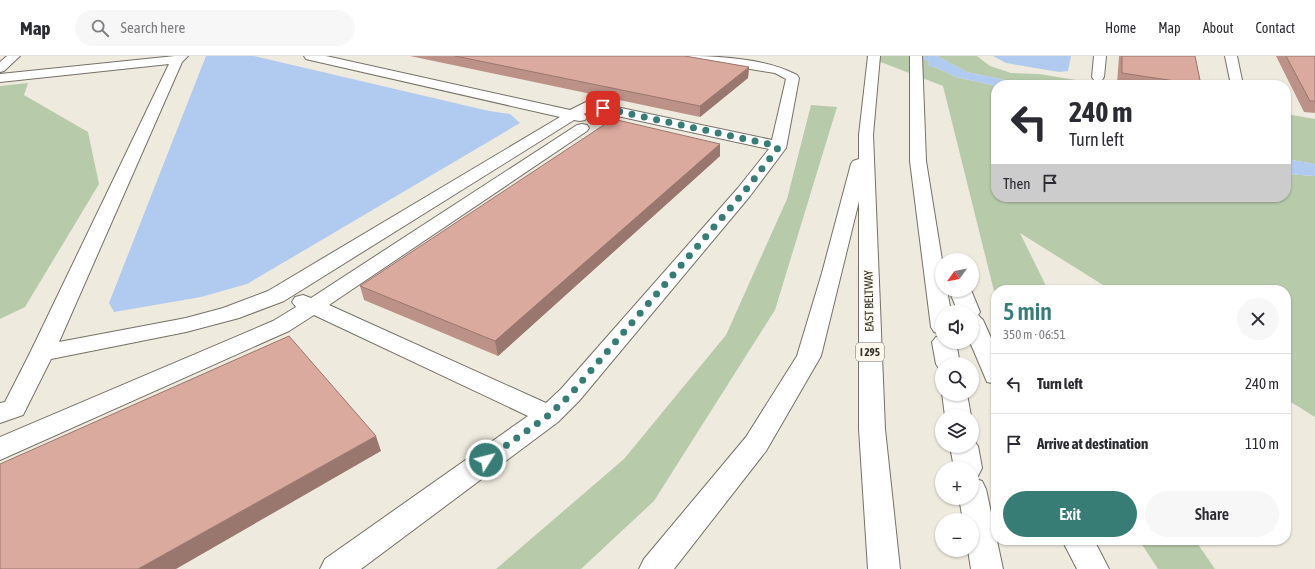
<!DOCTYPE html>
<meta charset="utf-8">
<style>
body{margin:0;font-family:"Asap Condensed",sans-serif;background:#f7f7f7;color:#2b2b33;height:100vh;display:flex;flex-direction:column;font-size:15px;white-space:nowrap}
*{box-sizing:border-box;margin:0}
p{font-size:13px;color:#7c7c81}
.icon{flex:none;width:22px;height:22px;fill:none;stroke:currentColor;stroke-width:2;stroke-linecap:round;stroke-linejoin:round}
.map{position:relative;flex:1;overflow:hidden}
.panel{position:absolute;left:991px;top:229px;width:300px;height:260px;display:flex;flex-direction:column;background:#fff;border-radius:16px;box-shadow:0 1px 3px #0004}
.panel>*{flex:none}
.top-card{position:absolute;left:991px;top:24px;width:300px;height:122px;border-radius:16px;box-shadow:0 1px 3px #0004;background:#fff;color:#2b2b33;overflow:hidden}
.needle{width:26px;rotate:237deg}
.fabs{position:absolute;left:935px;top:197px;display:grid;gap:8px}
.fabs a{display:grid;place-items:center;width:44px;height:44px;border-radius:50%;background:#fff;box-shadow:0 1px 3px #0004;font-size:20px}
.pin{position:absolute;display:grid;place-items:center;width:34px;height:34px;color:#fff;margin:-17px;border-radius:8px;box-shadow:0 2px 6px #0006}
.me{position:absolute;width:44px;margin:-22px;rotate:54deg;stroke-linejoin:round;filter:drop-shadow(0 0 3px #0008)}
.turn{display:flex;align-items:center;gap:14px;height:84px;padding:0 12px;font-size:18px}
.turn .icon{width:52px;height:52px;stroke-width:2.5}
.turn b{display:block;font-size:28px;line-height:34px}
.then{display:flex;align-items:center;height:38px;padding:0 12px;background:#0003;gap:8px;font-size:15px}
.round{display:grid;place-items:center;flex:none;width:42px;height:42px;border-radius:21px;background:#f7f7f7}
.overview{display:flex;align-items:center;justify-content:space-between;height:68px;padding:0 12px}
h1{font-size:24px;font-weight:600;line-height:30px;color:#377d75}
.action{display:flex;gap:8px;margin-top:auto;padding:8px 12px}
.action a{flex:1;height:46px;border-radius:24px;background:#377d75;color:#fff;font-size:16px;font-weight:600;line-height:46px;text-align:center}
.action a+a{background:#f7f7f7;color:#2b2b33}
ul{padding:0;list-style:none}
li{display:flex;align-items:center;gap:12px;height:60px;padding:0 12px;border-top:1px solid #e1e1e2}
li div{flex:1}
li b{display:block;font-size:15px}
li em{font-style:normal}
header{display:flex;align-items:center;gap:24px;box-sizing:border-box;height:56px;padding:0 20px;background:#fff;border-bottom:1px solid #e1e1e2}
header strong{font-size:19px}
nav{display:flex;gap:22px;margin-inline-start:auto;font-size:14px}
.search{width:280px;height:36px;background:#f7f7f7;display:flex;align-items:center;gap:10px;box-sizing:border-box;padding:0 14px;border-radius:22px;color:#7c7c81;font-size:15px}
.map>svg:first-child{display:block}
</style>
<header>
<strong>Map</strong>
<div class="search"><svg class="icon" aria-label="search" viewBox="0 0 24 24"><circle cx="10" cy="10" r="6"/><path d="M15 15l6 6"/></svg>Search here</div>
<nav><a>Home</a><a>Map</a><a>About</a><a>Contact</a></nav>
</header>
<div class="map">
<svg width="1315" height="513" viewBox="0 0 1315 513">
<rect width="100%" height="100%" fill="#efeade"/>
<path fill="#b7caaa" d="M865 0H928L929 11H934L956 21 996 30V141H1286V118L1315 120V361L1286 343V234H1111L1020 177 1048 234H996V243L943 30Z
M937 0H977L990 10 1011 17 1039 18 1107 29H1028L967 16Z
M28 27 24 39 88 76 99 128 25 251 0 263V30Z
M811 49 837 51 775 254 654 445 581 513H496L624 403 726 279 787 143Z
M1286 58 1315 63V108L1286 103Z
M1139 484H1195L1215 513H1158Z"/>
<path fill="#b1caf0" d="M206 0H254L489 55 510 58 520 67 247 228 201 241 114 256 109 247Z
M928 0H937L967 16 1028 29 996 30 956 21 934 11H929Z
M993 0H1071L1068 15 1059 16 1006 7Z
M1286 103 1315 108V120L1286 118Z"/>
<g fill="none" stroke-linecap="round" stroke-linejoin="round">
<path stroke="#b1caf0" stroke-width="3.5" d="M921 0 935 7"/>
<g stroke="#767167" stroke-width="2">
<path id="minor" d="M7 0H20L4 15 0 16V6Z
M175 0H188L182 6 59 286 186 262 223 252 268 235 560 61 310 4 306 3 304 0H326L570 54 588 45 772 84 786 23 775 17 693 4 689 3 687 0C721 0 767 3 797 19L799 22 786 92 750 140 579 345 558 366 361 513H320L325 503 528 360 314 259 289 275 0 404V381L273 265 296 251 292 246 295 241 303 239 311 242 577 69 582 68 587 69 589 72 587 75 329 249 546 347 561 333 738 132 769 93 590 54 584 58 587 61 585 64 580 65 574 64 284 245 239 262 186 276 51 303 23 359 0 367V347L5 346 30 297 169 8 0 26V18Z
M1094 0H1106L1104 21 1102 24H1094L1092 21Z
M1225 0H1237L1243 29H1231Z"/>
</g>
<g stroke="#767167" stroke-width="2">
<path id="highway" d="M868 0H880L873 79 885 373 900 513H868L859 373V145L821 300 766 395 674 513H639L644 503 746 381 797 300 822 217 851 108 853 105 859 103V79Z
M910 0H922L926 105 942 204V234H947L951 256H942V278L934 276 931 271 910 105Z
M949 234H971L980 256 978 259 983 264 996 293V328L987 326 970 286H972V256H958Z
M942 279V286H956L960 308H942V314H940L936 308 932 286 936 281Z
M942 337 967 338 971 360H945Z
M972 382 978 390 982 412 978 420 973 422 982 425 986 433 1003 513H971L968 494H972V464H963L959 442H972V412H954L950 390H972Z
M1062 484H1094L1109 513H1077Z"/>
</g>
<use href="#minor" fill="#fff" fill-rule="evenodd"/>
<use href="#highway" fill="#fff" fill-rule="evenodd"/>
</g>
<path fill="#bc9288" d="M410 0H685L749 11 748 22 700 61Z
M1119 0H1195L1201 29H1126L1117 28Z
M1276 0H1315V57L1304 56Z
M720 88V100L498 300 364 244 360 230Z"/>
<path fill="#99776f" d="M749 11 748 22 700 61V50Z
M720 88V100L498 300 495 285Z
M376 380 381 395 176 513H138Z"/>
<path fill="#dbaa9e" stroke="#99776f" d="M455 0H685L749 11 700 50Z
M1122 0H1195L1201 29 1122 17Z
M1286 0H1315V45H1310Z
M613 63 720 88 495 285 360 230Z
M289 280 376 380 138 513H0V408Z"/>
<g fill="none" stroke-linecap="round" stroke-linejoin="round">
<path stroke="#377d75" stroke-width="7" stroke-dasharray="0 12.6" d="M486 404 549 359 570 339 744 136 778 92 773 89 603 52"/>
</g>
<g text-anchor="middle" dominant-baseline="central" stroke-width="3" stroke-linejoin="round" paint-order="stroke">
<rect fill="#fdf7ec" stroke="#706d67" stroke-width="1" x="856" y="287" width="28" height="18" rx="3"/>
<g font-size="11" font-weight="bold" fill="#34322e">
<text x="870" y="296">I 295</text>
</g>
<g font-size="12" fill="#34322e" stroke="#fdf7ec">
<text transform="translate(869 245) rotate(-91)">EAST BELTWAY</text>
</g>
</g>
</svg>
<div class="fabs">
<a><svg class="needle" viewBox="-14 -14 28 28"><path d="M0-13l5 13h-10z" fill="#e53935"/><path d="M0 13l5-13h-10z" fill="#7c7c81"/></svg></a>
<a><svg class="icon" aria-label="sound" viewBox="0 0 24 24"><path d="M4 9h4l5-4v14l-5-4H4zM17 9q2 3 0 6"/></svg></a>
<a><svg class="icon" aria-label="search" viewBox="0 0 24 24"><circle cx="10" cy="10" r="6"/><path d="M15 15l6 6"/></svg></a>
<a><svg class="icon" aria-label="layers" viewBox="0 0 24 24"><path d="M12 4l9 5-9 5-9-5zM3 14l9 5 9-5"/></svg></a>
<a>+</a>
<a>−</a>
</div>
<div class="pin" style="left:603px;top:52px;background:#d93025"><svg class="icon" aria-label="arrive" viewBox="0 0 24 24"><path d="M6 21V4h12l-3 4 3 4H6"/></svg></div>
<svg class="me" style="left:486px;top:404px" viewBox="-20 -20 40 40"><circle r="17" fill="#377d75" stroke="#fff" stroke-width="3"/><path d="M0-11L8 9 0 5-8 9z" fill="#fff"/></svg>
<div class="top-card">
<div class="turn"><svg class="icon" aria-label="left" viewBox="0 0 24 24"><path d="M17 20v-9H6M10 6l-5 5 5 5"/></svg><div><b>240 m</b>Turn left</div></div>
<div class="then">Then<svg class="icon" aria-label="arrive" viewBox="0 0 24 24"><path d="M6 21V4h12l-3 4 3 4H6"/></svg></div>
</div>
<section class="panel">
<div class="overview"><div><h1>5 min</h1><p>350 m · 06:51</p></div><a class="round"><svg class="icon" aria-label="close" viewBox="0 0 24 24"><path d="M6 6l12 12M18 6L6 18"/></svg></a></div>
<ul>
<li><svg class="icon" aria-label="left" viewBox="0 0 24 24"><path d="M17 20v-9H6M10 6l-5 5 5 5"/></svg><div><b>Turn left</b></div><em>240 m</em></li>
<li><svg class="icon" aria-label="arrive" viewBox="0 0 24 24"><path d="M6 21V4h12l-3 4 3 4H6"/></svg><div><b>Arrive at destination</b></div><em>110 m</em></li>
</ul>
<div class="action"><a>Exit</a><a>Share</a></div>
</section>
</div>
